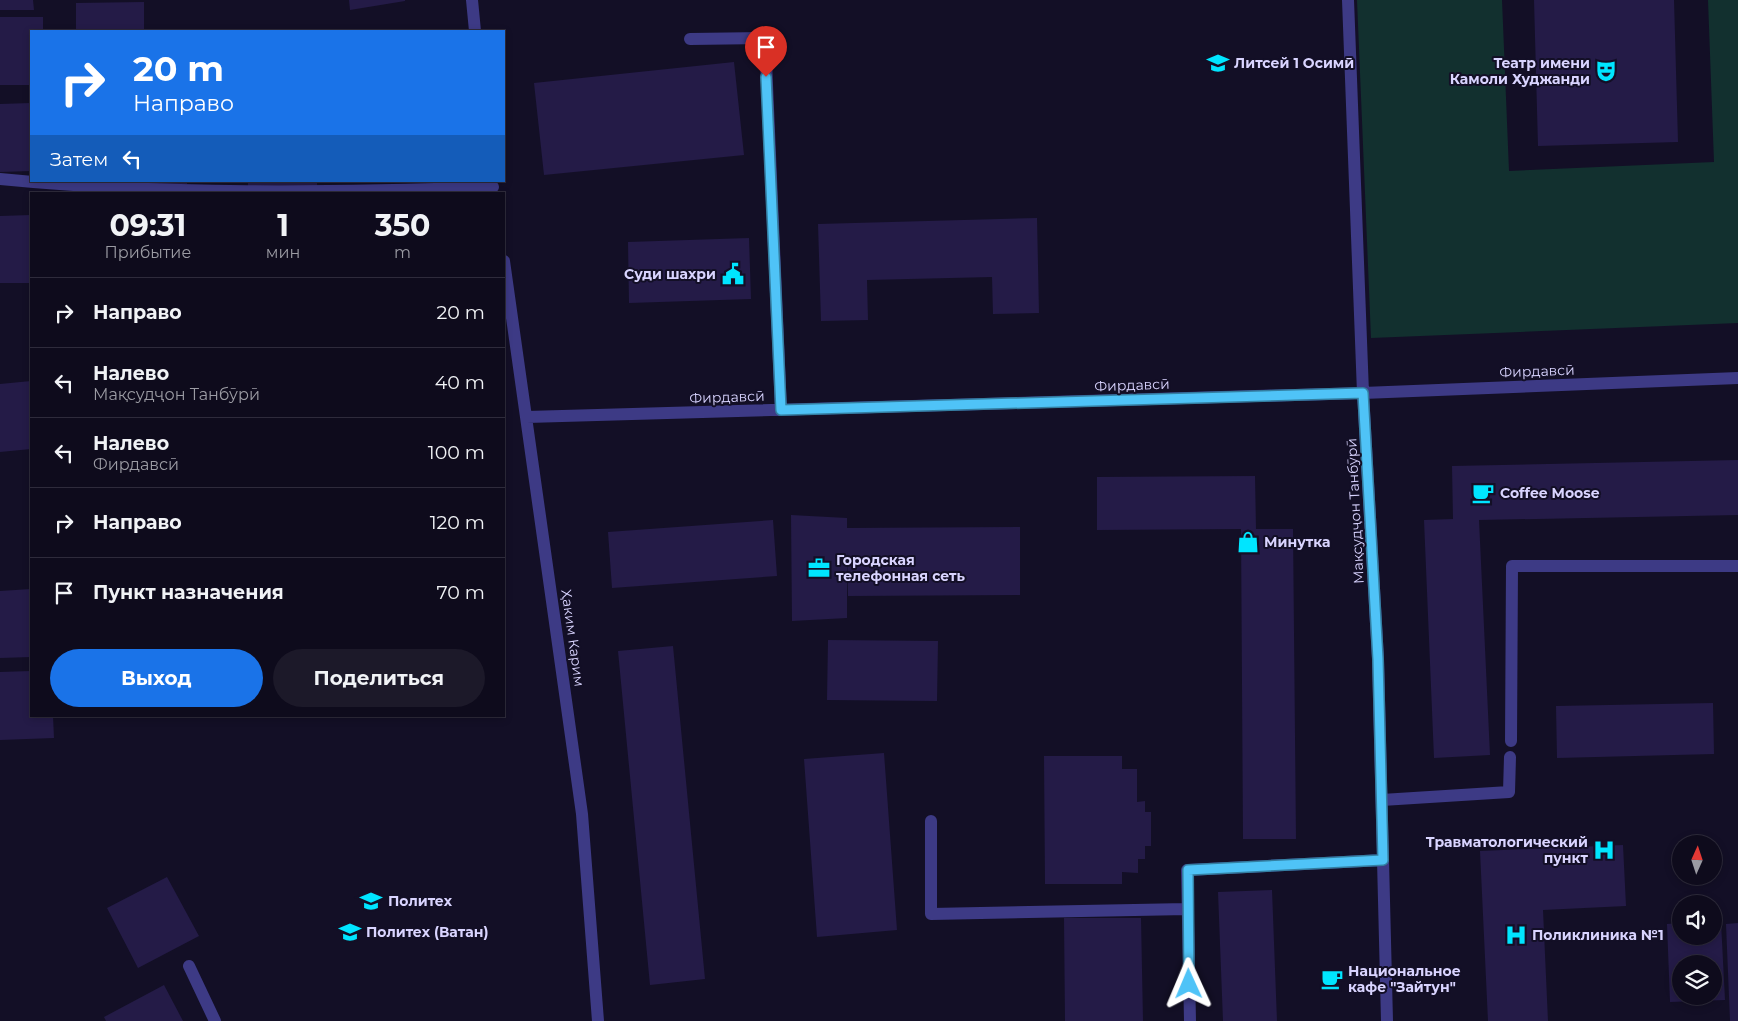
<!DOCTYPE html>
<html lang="ru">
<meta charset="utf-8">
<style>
body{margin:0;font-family:Montserrat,sans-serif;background:#1c1929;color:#f1f3f6;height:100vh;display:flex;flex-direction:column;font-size:19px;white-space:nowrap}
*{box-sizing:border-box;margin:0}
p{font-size:16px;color:#9b9ba3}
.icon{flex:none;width:28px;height:28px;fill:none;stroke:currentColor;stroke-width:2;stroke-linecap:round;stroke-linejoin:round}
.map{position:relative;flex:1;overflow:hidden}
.side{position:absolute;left:30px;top:192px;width:475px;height:525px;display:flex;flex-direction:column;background:#0e0b1c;border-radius:0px;box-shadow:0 2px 8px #0003,0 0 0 1px #2e2b3b}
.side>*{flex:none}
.hud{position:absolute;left:30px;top:30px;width:475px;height:152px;border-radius:0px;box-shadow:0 2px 8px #0003,0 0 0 1px #2e2b3b;background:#1a73e8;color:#fff;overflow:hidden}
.needle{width:32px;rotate:3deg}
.fabs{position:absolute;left:1672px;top:835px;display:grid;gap:10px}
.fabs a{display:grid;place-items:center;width:50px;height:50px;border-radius:50%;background:#0e0b1c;box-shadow:0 2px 8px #0003,0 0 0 1px #2e2b3b;font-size:25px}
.pin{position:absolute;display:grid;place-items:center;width:42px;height:42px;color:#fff;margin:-51px -21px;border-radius:50% 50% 50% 0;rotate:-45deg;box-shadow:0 0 5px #0007}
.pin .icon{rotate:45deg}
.me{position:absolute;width:55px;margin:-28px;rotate:359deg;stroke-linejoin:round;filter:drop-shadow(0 0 4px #0008)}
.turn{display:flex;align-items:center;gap:18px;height:105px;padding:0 20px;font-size:22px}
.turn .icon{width:65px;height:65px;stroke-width:2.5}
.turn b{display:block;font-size:35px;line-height:42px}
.then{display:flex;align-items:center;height:48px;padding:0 20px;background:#0003;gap:10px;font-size:19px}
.eta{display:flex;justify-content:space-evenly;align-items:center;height:85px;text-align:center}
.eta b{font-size:30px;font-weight:700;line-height:35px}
.cta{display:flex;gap:10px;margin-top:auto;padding:10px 20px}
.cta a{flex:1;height:58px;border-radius:30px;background:#1a73e8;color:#fff;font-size:20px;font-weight:700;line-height:58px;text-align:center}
.cta a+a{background:#1c1929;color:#f1f3f6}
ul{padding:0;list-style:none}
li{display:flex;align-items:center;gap:15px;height:70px;padding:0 20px;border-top:1px solid #2e2b3b}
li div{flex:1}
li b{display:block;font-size:19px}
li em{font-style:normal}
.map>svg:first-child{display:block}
</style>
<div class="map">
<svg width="1738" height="1021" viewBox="0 0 1738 1021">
<rect width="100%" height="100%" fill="#130f26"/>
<path fill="#12302f" d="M1357 0H1502L1509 171 1714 162 1708 0H1738V323L1371 338Z"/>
<path fill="#241b47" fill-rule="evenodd" d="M0 0H33L34 10H0Z
M349 0H405V1L350 10Z
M1534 0H1674L1678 142 1538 146Z
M144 2V31H76V3Z
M0 17H43V31H31V85H0Z
M734 62 744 155 544 175 534 83Z
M31 103V171L0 172V104Z
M119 181H187V184L119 185Z
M248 181H317V187L248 188Z
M31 215V283H0V216Z
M1037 218 1039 313 993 314 992 277 867 280 868 320 821 321 818 224Z
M749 238 751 299 629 303 628 242Z
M31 381V449L0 452V384Z
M1738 460V515L1479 520 1490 755 1434 758 1424 520 1453 519 1452 466Z
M1255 476 1256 529H1293L1296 839H1243L1241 529 1097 530V477Z
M791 515 847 518V528L1020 527V595L848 596 847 551V618L792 621Z
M773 520 777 576 612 588 608 532Z
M31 589V657L0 658V591Z
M828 640 938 641 937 701 827 700Z
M673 646 705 979 650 985 618 651Z
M31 671V716H53L54 738 0 740V672Z
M1713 703 1714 754 1557 758 1556 706Z
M884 753 897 930 817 937 804 759Z
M1044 756H1122V769H1137V802L1145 801V812H1151V846H1145V859H1138V873L1122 872V884H1045Z
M1623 845 1626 906 1543 910 1548 1021H1488L1480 851Z
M167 877 199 936 138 968 107 908Z
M1272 890 1277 1021H1223L1218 892Z
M1064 918H1141L1143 1021H1065Z
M1714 922H1721L1725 1000 1670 1002 1667 924 1681 923V936H1714ZM1681 964H1714V996H1681Z
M1738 923V1021H1730L1726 924Z
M164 985 183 1021H106L104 1017Z"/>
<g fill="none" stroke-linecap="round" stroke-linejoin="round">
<path stroke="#3d3a85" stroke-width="12" d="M472 0 475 31
M1348 0 1363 393 1378 659 1387 1021
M690 39 765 38 781 410
M0 179C163 195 329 193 493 187
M504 261 582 814 598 1021
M527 417 1363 393 1738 378
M1511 741 1512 566H1738
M1382 800 1509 792 1510 757
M931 821V914L1187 909
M189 966 215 1021
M1190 1021 1187 870 1383 860"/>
</g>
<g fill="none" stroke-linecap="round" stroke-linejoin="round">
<g stroke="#337fa1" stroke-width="12">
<path id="route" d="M766 77 781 410 1363 393 1378 659 1383 860 1188 870 1189 984"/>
</g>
<use href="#route" stroke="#4fc3f7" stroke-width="9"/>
</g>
<defs>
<g id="school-bare" transform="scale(1.725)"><path d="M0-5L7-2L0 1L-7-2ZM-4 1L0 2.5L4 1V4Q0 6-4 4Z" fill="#00e5ff" stroke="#130f26" stroke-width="2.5" paint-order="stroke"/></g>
<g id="theatre-bare" transform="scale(1.725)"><path d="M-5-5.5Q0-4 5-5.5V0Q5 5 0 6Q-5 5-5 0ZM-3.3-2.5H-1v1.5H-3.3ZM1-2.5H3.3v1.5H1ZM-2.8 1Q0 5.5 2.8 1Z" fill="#00e5ff" stroke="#130f26" stroke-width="2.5" paint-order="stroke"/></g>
<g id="civic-bare" transform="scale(1.725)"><path d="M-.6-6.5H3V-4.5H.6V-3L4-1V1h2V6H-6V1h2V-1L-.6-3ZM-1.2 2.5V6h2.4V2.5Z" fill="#00e5ff" stroke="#130f26" stroke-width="2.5" paint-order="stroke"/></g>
<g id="cafe-bare" transform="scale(1.725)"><path d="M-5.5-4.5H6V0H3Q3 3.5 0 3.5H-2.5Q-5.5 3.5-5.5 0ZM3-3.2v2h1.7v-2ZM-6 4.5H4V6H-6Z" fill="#00e5ff" stroke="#130f26" stroke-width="2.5" paint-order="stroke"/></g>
<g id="shop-bare" transform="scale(1.725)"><path d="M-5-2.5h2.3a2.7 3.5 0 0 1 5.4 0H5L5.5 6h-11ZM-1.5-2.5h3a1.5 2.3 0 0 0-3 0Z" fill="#00e5ff" stroke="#130f26" stroke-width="2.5" paint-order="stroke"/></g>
<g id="office-bare" transform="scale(1.725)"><path d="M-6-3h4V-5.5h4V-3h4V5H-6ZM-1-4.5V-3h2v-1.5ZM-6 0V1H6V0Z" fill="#00e5ff" stroke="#130f26" stroke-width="2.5" paint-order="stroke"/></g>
<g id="hospital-bare" transform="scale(1.725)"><path d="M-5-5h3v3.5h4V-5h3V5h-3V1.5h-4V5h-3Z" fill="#00e5ff" stroke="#130f26" stroke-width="2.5" paint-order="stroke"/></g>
<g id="university-bare" transform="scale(1.725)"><path d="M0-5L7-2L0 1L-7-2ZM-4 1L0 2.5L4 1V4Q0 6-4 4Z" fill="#00e5ff" stroke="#130f26" stroke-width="2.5" paint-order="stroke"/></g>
</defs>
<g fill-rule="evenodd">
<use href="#school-bare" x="1218" y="63"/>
<use href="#theatre-bare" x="1606" y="71"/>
<use href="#civic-bare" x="733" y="274"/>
<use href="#cafe-bare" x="1483" y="493"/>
<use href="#shop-bare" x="1248" y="542"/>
<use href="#office-bare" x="819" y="568"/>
<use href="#hospital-bare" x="1604" y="850"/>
<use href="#university-bare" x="371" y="901"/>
<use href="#university-bare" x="350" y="932"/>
<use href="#hospital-bare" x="1516" y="935"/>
<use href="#cafe-bare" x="1332" y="979"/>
</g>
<g text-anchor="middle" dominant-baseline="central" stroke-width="4" stroke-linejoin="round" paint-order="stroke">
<g font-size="14" font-weight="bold" fill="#d9d4ff" stroke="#130f26" text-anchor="start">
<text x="1234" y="63">Литсей 1 Осимӣ</text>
<text x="1590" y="63" text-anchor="end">Театр имени<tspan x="1590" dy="16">Камоли Худжанди</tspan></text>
<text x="716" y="274" text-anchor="end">Суди шахри</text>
<text x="1500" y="493">Coffee Moose</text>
<text x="1264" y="542">Минутка</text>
<text x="836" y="560">Городская<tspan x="836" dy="16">телефонная сеть</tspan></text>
<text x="1588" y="842" text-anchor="end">Травматологический<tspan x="1588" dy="16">пункт</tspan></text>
<text x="388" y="901">Политех</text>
<text x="366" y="932">Политех (Ватан)</text>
<text x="1532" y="935">Поликлиника №1</text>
<text x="1348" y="971">Национальное<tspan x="1348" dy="16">кафе "Зайтун"</tspan></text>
</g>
<g font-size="14" fill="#d9d4ff" stroke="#130f26">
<text transform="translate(1537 371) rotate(-2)">Фирдавсӣ</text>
<text transform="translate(1132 385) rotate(-2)">Фирдавсӣ</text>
<text transform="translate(727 397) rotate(-2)">Фирдавсӣ</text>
<text transform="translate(1355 511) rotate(-93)">Мақсудҷон Танбӯрӣ</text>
<text transform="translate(573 638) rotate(82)">Ҳаким Карим</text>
</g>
</g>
</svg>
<div class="fabs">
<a><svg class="needle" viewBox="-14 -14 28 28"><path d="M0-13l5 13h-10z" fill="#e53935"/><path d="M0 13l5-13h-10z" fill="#9b9ba3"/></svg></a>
<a><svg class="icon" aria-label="sound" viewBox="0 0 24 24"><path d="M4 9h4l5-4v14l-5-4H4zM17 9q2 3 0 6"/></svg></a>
<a><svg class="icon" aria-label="layers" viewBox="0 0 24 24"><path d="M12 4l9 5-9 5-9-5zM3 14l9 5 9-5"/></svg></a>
</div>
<div class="pin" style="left:766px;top:77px;background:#d93025"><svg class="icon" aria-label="arrive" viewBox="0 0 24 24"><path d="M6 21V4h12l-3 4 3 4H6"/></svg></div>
<svg class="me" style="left:1189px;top:984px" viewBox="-20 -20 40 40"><path d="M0-17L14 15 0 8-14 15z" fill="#4fc3f7" stroke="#fff" stroke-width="4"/></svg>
<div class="hud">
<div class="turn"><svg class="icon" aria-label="right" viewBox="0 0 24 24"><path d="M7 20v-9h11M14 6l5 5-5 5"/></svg><div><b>20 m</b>Направо</div></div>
<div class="then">Затем<svg class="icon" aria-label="left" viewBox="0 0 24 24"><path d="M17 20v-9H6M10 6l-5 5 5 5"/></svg></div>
</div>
<section class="side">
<div class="eta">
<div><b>09:31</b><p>Прибытие</p></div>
<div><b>1</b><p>мин</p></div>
<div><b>350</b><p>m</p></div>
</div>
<ul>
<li><svg class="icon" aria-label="right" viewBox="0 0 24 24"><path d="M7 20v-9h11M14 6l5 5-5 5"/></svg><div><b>Направо</b></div><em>20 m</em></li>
<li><svg class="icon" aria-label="left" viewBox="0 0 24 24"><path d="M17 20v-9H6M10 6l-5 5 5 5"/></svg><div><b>Налево</b><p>Мақсудҷон Танбӯрӣ</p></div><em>40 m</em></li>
<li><svg class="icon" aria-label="left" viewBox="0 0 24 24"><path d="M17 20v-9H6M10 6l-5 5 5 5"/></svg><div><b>Налево</b><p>Фирдавсӣ</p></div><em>100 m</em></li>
<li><svg class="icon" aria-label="right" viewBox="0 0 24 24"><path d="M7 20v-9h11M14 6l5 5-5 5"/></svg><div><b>Направо</b></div><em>120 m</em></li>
<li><svg class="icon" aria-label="arrive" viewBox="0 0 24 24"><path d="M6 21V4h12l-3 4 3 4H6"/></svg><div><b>Пункт назначения</b></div><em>70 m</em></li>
</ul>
<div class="cta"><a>Выход</a><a>Поделиться</a></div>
</section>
</div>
